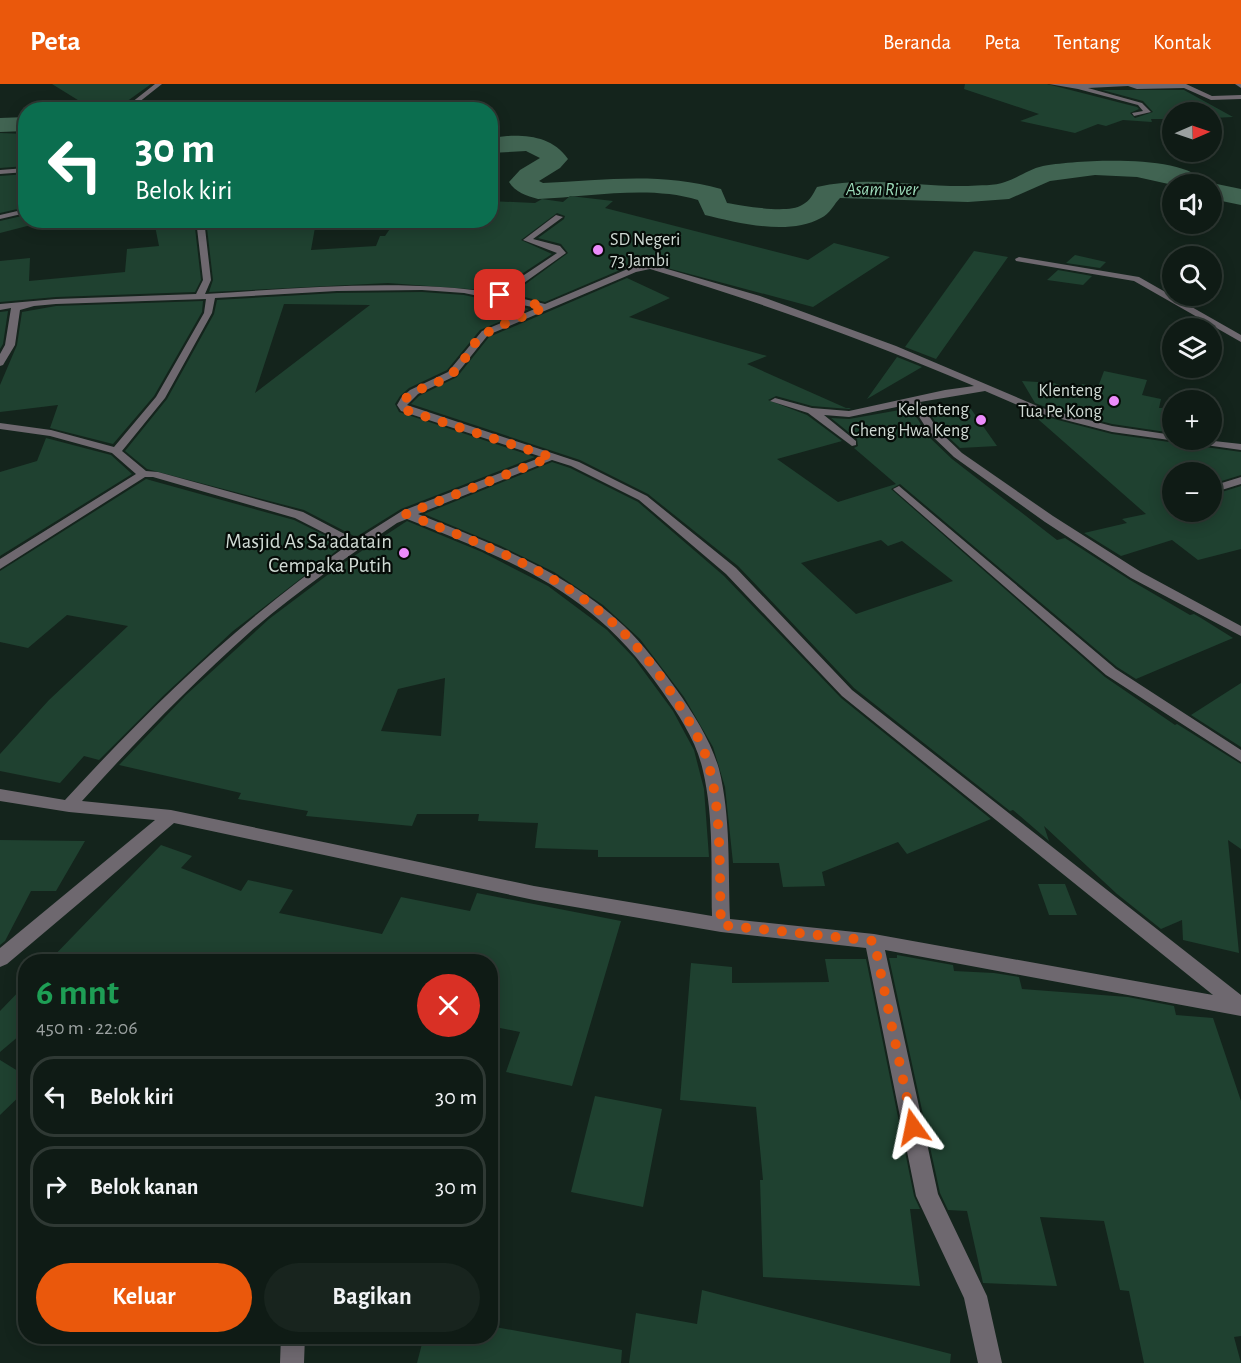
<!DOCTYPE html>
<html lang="id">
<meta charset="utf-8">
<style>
body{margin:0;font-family:"Alegreya Sans",sans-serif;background:#18241e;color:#f1f3f6;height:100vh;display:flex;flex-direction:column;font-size:22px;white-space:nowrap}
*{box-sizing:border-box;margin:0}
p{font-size:20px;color:#9ba1a0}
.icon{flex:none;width:33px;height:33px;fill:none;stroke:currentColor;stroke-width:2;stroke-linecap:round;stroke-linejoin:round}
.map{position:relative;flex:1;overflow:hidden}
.panel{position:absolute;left:18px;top:870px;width:480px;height:390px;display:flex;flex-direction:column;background:#0f1b15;border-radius:24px;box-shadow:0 3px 15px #0003,0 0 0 2px #2f3934}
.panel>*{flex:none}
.hud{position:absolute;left:18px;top:18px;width:480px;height:126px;border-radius:24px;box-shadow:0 3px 15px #0003,0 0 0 2px #2f3934;background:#0b6e4f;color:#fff;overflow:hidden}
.needle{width:39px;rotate:88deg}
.fabs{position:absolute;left:1162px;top:18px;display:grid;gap:12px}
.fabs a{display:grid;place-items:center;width:60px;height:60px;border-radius:50%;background:#0f1b15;box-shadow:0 3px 15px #0003,0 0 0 2px #2f3934;font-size:30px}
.pin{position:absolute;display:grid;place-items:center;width:51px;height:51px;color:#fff;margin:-26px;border-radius:12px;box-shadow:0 3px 9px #0006}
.me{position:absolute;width:66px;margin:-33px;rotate:348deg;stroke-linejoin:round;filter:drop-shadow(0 0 4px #0008)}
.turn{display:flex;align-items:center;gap:21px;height:126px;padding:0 18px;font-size:27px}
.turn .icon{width:78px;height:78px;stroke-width:2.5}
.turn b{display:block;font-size:42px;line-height:51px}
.round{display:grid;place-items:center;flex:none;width:63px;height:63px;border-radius:32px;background:#18241e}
.head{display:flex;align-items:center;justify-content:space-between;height:102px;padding:0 18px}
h1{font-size:36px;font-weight:600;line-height:45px;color:#1e9e55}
.button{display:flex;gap:12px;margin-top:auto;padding:12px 18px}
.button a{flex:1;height:69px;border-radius:36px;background:#ea580c;color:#fff;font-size:24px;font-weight:600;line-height:69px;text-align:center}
.button a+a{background:#18241e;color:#f1f3f6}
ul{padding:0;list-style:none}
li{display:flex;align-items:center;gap:18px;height:81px;margin:0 12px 9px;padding:0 6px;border:3px solid #2f3934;border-radius:24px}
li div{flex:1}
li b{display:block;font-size:22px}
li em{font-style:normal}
header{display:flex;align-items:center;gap:36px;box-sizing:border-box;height:84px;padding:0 30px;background:#ea580c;color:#fff}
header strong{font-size:28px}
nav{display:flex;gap:33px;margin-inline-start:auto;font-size:21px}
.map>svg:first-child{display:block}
</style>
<header>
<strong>Peta</strong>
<nav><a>Beranda</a><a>Peta</a><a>Tentang</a><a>Kontak</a></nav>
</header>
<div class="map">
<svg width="1241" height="1279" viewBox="0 0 1241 1279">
<rect width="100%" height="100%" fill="#14241c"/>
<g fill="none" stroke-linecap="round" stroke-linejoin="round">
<path fill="#416452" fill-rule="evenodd" d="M26 33V47L0 48V34Z
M507 52C531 51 553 54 568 75L560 84 539 97 543 99C603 96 662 88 721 105L727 119C744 122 788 130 802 121 810 117 813 110 817 103 866 91 919 103 968 102 979 101 995 102 1005 98 1018 94 1029 85 1043 82 1076 76 1187 69 1206 100L1212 99 1241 105V121L1212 115V100L1173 101 1137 93 1095 91 1050 97 1009 115 968 118 840 114C834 120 830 130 821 134 789 152 738 139 705 131L698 116C648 101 590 113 538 115 527 112 515 108 509 98L520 86 540 74 526 67 490 69V54Z"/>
</g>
<path fill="#1f4130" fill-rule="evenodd" d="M52 0H151L115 26H94Z
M965 0H1047L1137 23 1139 25 1130 29 1135 34 1153 28 1143 17 1102 6H1184L1233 33 1212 34V28H1173V35H1151L1152 38 1123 36 1106 42 1098 40 1075 49 1020 37 1039 30 964 5Z
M0 49 26 50V82L0 84Z
M26 90V123L0 129V92Z
M570 112 613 117 605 124 808 176 834 159 890 173 813 223 630 174 627 183 545 218 512 210 568 169 561 160 538 154 564 135 565 132 557 129 521 156 552 170 496 207 388 199 209 208 213 196 207 144 200 140 195 144 201 196 195 208 56 213 0 218V177L30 174 29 197 125 188 127 165 159 162 155 142 201 136H251L252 141 316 138 311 166 376 162 380 152H385L396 136H441L466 141 472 136H490V117L535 119 542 115 563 118Z
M26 131V136H31V141L0 149V137Z
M974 167 1008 173 936 275 905 263Z
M1075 171 1106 178 1100 184 1066 179Z
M1058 186 1092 192 1083 201 1047 196Z
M627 194 670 214 629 233 767 272 747 280 846 324H851L849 325 812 322 776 312 768 316 807 331 842 357 777 375 838 418 896 400 854 364 858 362 857 355 831 334 849 335 911 324 928 352 952 375 1057 456 1065 454 1130 496 1190 531 1194 530 1201 534 1233 554 1136 595 1117 583 900 400 891 405 1105 593 1175 641 1177 640 1241 680V765L1228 756 1239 869 1183 856 1182 836 1161 845 1117 810 1044 742 1049 757 1013 726 1010 727 854 604 738 482 648 410 580 376 411 320 419 312 457 293 489 253ZM881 456 888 462 902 457 953 497 856 530 801 479Z
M422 208 464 211 529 225 480 246 447 286 409 304 400 312 395 320 399 328 535 373 401 425 356 453 304 426 147 385 125 367 167 315 214 230 217 216 337 209ZM284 220 370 221 255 309Z
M203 217 202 228 154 312 113 360 50 344 58 321 0 328V301L17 261 22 228 56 222Z
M8 227 3 260 0 265V228Z
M897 273 922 283 867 315Z
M1104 287 1147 296 1142 311 1161 315 1159 324H1173V349L1112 340 1043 322 1035 319 1022 297 1054 299 1078 308 1082 300 1098 303Z
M927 325H971L997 362 960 364 940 345Z
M1031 329 1112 350 1241 368V391L1212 400V388H1173V428H1212V411L1241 402V465L1198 476 1172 456 1121 472 1084 449 1127 439 1122 435 1146 430Z
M46 354 111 371 132 390 0 472V388L37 377Z
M552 378 570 384 638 418 724 492 841 614 991 735 907 770 898 758 822 788 825 802 783 803 779 779H733L725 703 713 663 684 613 640 555 603 521 554 488 501 462 424 430Z
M146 395 294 436 344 461 233 547 163 612 99 676 84 672 60 699 0 687V670L49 616 128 542 67 531 28 564 0 558V487Z
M407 437 482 468 548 502 607 546 634 574 673 627 694 666 704 705 709 773H598V766L535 764 538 739 478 737 479 730H417L412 742 306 732 308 727 238 715 241 709 119 681 186 611 269 535 342 480ZM445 594 441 652 381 647 398 605Z
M1241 599V663L1191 631Z
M0 756 85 757 56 807H31L5 857 0 861Z
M161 761 192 772 181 784 241 807 248 796 293 806 279 829 382 850 401 813 470 827 477 809 621 837 572 1002 506 988 520 948 490 942V878H48Z
M1038 800H1065L1077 831H1049Z
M897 871 953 881 954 887 994 889 1019 893 1022 905 1128 913 1174 922 1176 931 1213 934 1241 1017V1252L1234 1253 1241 1279H1144L1129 1207 1120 1206 1104 1137 1040 1133 1057 1202 983 1199 967 1127 948 1126 940 1109 889 874H897Z
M825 875H866L914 1112 920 1125H910L920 1202 763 1193 760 1096H763L756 1023 680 1016 691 879 732 883V899L829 898Z
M26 900V946L0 968V927Z
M0 976 26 992V1006L0 1031Z
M595 1012 662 1025 643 1123 571 1108Z
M702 1206 951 1270 950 1279H629L636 1229 697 1240Z
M490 1242 622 1266 621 1279H417L424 1252H490Z"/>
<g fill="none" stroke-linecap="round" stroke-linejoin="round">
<path fill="#6e686f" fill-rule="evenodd" d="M155 0H162L129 26H122Z
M1049 0H1186L1212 12 1241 11V15L1211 16 1184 4 1137 5 1128 2 1088 4 1142 19 1151 28 1134 32 1132 29 1143 27 1138 21 1078 5Z
M1235 0H1241V4Z
M26 84V88L0 90V86Z
M26 125V129L0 135V131Z
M556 131 563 133 533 155 560 162 566 169 507 211 545 220 630 184 650 180 760 212 896 262 1042 324 1112 342 1173 351V356H1205L1241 360V366L1112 348 1034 328 985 307 920 318 938 346 962 369 1053 432 1141 488 1241 542V552L1131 494 1045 438 954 373 930 350 911 320 849 333 824 331 856 357V361L852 362 808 329 770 317 775 314 812 324 849 327 945 306 974 302C868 257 760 218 650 185L636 188 488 251 455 292 418 310 407 321 579 378 647 412 736 484 852 606 1241 911V932L885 866 938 1110 987 1212 1002 1279H978L964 1214 916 1112 866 864 721 848 534 816 174 739 7 880 0 883V864L155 736 69 728 0 717V705L65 716C151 622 243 534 348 461L295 434 153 393H145L0 485V475L136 390 112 369 50 352 0 345V339L51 346 114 363 156 313 204 229 206 215 56 220 34 222 20 226 15 261 3 281 0 282V270L5 261 11 224 0 226V220L56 215 196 210 203 196 197 144 201 142 205 144 211 196 205 210C303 204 400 194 497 209L557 169 523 156ZM422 206 464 209 537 224 482 247 448 288 410 306 401 314 397 321 401 327 542 373 402 427 356 456 303 428 158 388 146 387 122 367 165 314 212 229 215 214 337 207ZM552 376 571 382 639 416 726 490 842 612 1213 911 874 850 730 835C728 786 731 733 719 685 711 657 693 629 676 605 660 583 644 561 624 542 567 487 490 459 418 430ZM407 435C515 478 593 507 662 607 679 631 697 658 703 687 714 734 711 784 712 832L534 802 171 726 82 717C135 658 191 601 250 548 296 508 347 473 397 439Z
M1019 173 1139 193 1241 251V258L1134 197 1016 177 1015 175Z
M1241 393V400L1212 409V402Z
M899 402 1116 585 1241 666V678L1106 591 895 407 893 405Z
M281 1252H305L304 1279H280Z"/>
</g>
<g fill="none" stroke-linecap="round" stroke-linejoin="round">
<path stroke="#ea580c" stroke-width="10" stroke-dasharray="0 18" d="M500 211 545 223C526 232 503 239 485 250 468 261 468 278 449 292 436 302 407 305 402 321L405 326 551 373 406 430C519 475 607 505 674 613 688 635 704 660 710 686 722 735 719 790 721 841L874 857 913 1043"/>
</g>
<g fill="#ec8cfb" stroke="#060c08" stroke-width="2">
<circle cx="598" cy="166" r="6"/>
<circle cx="1114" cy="317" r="6"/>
<circle cx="981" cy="336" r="6"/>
<circle cx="404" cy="469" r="6"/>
</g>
<g text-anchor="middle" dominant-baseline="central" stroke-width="4.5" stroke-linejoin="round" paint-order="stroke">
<g font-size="18" font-style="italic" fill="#9cdbba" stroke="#060c08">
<text x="882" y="106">Asam River</text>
</g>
<g font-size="18" fill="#d0dad4" stroke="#060c08" text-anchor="end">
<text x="610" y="156" text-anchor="start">SD Negeri<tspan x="610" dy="21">73 Jambi</tspan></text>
<text x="1102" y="307">Klenteng<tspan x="1102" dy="21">Tua Pe Kong</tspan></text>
<text x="969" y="326">Kelenteng<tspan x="969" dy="21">Cheng Hwa Keng</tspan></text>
</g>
<g font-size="21" fill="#d0dad4" stroke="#060c08" text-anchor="end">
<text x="392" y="457">Masjid As Sa'adatain<tspan x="392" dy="24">Cempaka Putih</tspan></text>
</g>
</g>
</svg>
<div class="fabs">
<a><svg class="needle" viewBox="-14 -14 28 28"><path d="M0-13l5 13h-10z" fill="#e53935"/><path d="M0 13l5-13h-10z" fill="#9ba1a0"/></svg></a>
<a><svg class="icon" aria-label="sound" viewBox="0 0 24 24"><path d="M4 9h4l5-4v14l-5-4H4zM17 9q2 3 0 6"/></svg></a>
<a><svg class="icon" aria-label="search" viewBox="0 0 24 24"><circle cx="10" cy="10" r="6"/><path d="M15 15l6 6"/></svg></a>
<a><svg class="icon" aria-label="layers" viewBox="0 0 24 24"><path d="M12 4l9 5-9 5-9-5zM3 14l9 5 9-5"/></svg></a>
<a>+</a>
<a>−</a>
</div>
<div class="pin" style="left:500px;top:211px;background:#d93025"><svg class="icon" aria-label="arrive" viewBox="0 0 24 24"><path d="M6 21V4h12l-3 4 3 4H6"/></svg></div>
<svg class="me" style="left:913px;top:1043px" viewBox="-20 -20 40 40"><path d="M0-17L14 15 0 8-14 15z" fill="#ea580c" stroke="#fff" stroke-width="4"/></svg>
<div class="hud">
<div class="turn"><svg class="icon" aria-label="left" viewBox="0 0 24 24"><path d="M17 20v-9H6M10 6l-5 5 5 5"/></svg><div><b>30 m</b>Belok kiri</div></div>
</div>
<section class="panel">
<div class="head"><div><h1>6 mnt</h1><p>450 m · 22:06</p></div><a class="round" style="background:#d93025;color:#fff"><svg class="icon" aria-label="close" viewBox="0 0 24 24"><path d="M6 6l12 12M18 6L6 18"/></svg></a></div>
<ul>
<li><svg class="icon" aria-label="left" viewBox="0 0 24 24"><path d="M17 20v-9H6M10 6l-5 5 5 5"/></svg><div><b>Belok kiri</b></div><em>30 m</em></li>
<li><svg class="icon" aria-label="right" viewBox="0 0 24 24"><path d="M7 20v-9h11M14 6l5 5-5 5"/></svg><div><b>Belok kanan</b></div><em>30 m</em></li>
</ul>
<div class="button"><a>Keluar</a><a>Bagikan</a></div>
</section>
</div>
